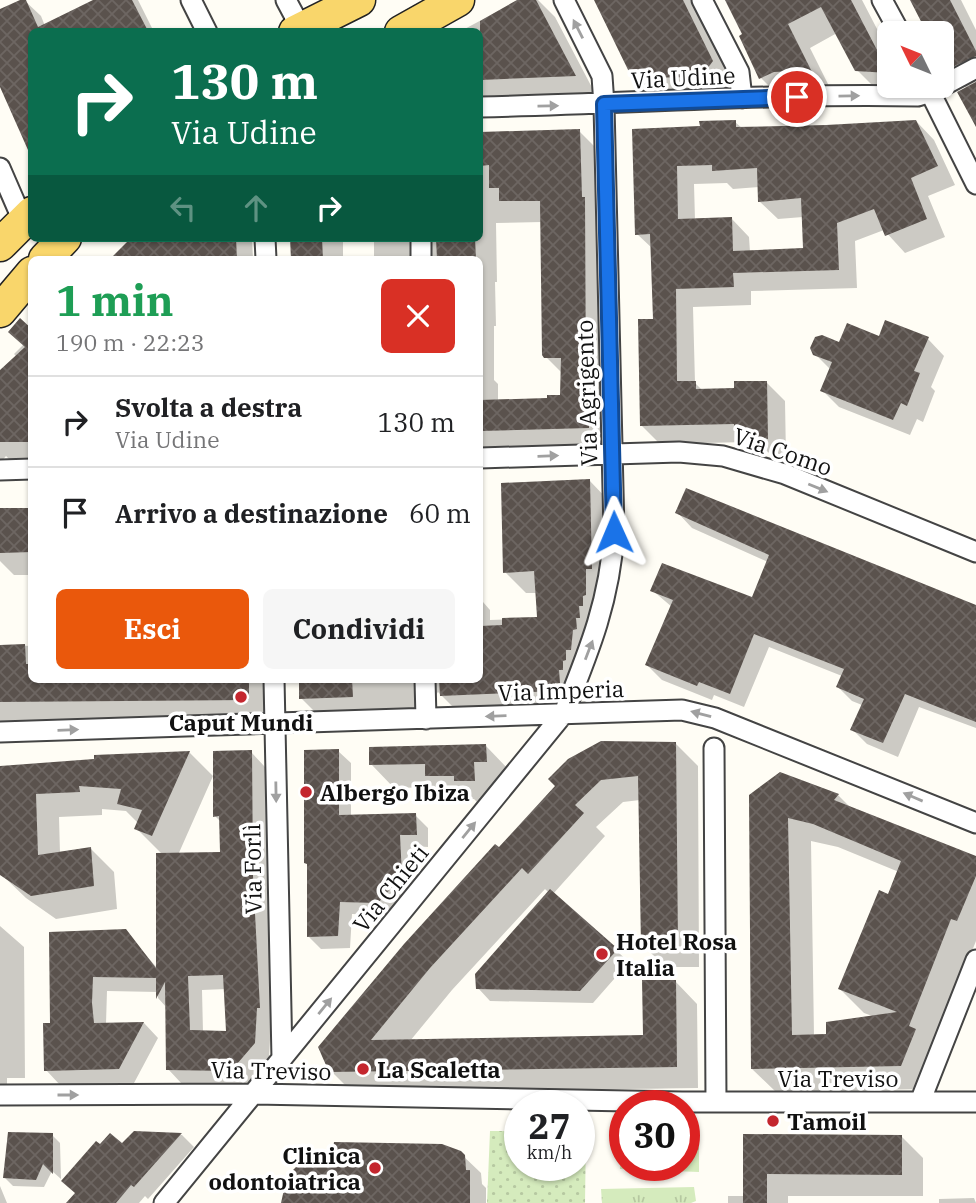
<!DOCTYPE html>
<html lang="it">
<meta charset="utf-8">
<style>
body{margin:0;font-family:"IBM Plex Serif",serif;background:#f6f6f6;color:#202124;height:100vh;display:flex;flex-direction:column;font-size:26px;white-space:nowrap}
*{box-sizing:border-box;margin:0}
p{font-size:23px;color:#757577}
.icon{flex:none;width:38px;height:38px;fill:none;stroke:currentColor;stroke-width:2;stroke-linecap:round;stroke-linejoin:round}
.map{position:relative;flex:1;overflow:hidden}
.side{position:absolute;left:28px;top:256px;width:455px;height:427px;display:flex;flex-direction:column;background:#fff;border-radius:10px;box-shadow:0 2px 5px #0004}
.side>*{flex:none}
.top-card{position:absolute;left:28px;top:28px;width:455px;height:214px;border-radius:10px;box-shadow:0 2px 5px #0004;background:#0b6e4f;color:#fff;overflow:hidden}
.needle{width:46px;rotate:313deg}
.controls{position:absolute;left:877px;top:21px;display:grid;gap:14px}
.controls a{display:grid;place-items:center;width:77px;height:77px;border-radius:10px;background:#fff;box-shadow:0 2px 5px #0004;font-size:35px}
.speed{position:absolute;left:504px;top:1090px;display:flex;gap:14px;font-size:35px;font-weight:700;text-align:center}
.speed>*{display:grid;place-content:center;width:91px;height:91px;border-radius:50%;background:#fff;box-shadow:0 2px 5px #0004;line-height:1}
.speed small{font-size:18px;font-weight:400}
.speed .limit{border:10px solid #d22;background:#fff;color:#111}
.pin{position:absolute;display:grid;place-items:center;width:60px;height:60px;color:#fff;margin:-30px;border:4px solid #fff;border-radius:50%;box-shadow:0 2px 7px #0007}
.me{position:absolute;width:77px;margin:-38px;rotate:359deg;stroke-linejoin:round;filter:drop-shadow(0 0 5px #0008)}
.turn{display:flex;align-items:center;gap:24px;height:147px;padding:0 28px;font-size:32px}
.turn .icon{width:91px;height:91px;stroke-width:2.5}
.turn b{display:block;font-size:49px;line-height:60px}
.lanes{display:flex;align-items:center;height:66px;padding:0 28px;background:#0003;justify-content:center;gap:35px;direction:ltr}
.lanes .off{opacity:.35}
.round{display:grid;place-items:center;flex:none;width:74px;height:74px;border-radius:10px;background:#f6f6f6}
.head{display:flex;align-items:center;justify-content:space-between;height:119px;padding:0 28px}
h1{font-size:42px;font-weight:700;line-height:52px;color:#1e9e55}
.cta{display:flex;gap:14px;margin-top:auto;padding:14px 28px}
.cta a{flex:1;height:80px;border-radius:10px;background:#ea580c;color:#fff;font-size:28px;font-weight:700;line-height:80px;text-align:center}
.cta a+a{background:#f6f6f6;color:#202124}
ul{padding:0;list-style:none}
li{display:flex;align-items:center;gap:21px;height:91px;padding:0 28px;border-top:2px solid #e0e0e0}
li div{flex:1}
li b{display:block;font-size:26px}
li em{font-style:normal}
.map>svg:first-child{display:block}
</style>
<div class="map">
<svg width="976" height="1203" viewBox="0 0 976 1203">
<defs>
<pattern id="grass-tufts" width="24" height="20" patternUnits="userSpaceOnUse" patternTransform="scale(1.75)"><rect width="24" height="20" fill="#d5ebbd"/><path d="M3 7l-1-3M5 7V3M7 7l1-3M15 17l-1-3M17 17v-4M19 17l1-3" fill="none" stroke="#b6c8a1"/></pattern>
<pattern id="garden-dots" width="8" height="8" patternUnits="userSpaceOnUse" patternTransform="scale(1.75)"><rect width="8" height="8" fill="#d5ebbd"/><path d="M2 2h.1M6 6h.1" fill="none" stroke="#b6c8a1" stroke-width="1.8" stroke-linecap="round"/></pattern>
<pattern id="building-cross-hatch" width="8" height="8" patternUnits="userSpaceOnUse" patternTransform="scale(1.75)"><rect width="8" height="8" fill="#5a524d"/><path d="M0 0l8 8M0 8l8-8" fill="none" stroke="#6d6662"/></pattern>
</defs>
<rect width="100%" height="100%" fill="#fffdf5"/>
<path fill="url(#grass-tufts)" d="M621 1134H625V1166H684V1134H699V1172L620 1169Z
M694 1187 696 1201 691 1203H602L601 1189Z"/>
<path fill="url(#garden-dots)" d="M490 1131H520V1166H579V1133H586L585 1203H487Z"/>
<path fill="#0003" fill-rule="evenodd" d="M24 0 41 16 45 26 97 0H138L154 32H32L0 81V11Z
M519 0H538L555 17 598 99 480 103V32H459Z
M595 0H692L736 86 725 100 657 101 633 77Z
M727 0H862L889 52V86H907L911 95 880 93 857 70 837 33 810 48 839 106 817 93 784 101 761 78 745 35Z
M913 0H961L976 30V123L967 89 948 69 942 57V33H930Z
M916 121 934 140 955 185 928 196 945 237 905 253 884 230 855 241 857 288 751 291V305L693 307 695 383 703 391 736 389 766 382 785 401 786 457 755 449 747 442 660 444 641 425 655 320 653 249 637 234 633 130 702 128 735 122 742 128 826 127ZM727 183 733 189 759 187V201L778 219 803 217 805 250 750 252 749 237 731 218 695 220 694 184Z
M579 131 601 153 610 449 480 453V259H374V238H480V134ZM542 222 546 357 562 373V397L549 400 498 401V384L494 380V326H496L495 282H497L496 223Z
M134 238H252L253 259H124Z
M292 238H343V259H292Z
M32 331V460H10L6 456 0 463V373L17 357 14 354 23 345Z
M880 338 928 339 944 356 931 387 935 391 923 422 917 419 910 435 839 407 823 391 831 370 815 354 840 344Z
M589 480 610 502 591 671H586L583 690 580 691V704L463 717 438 692 435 696 434 715 323 720 301 698V679H480V504L483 602 490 610V620L539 618 537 593H526L505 572Z
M0 510H32V575H14L0 561Z
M678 513 976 606V728L919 707 898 757 867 744 852 729 862 705 852 701 838 687 842 676 769 647 744 707 714 695 712 700 662 680 647 665 672 607 652 590 753 600 768 562 692 528Z
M0 645 32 646V679H269L271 721 0 724Z
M675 743 698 766 699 967H665L643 945 640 800 623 802 596 827 605 836 553 894 629 962 593 1003 490 1001 478 988 549 893 545 889 452 990 410 1041 644 1036 675 981 697 1004 698 1088 353 1093 331 1071 499 850 557 786Z
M486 746 509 770 479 804 474 799H450L438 787 394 788 371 764Z
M338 751 351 763V817L415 815 428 828V847L412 846 414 889 391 915 352 914 350 948 321 949 309 937Z
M189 752 213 776 178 855 222 854 221 822 215 816 251 752 265 767 267 892 274 1022H271L269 1058 246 1085 182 1084 168 1069 167 1008 158 998V992L107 991 106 1024 144 1023 158 1038 134 1083 60 1085 46 1070 52 1025 125 931 158 969 163 855 136 828 138 823 126 811 102 809V815L59 817 60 853 91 849 114 872 117 909 56 919 26 898 1 874 0 768ZM226 989 228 1032H203L202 990Z
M780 774 838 795 852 809 976 858V941L933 1048 924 1089 776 1092 752 1069ZM811 841 838 847 899 872 889 896 840 989 864 1013 875 1017 828 1036H814Z
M0 926 24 947 25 1078H7V1085H0Z
M135 1133 182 1135 194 1147 148 1199 145 1196 139 1203H69L77 1194 100 1146 122 1145Z
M52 1135 60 1143 61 1179 52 1171 44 1187 13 1186 5 1178Z
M745 1136H901L923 1158V1196H788V1203H728V1196H744Z
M460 1153 481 1173 482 1184 486 1188V1203H284Z
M0 1186 7 1203H0Z
M974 1198 976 1203H939V1199Z"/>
<path fill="url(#building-cross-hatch)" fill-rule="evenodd" d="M20 0H26L38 27 93 0H132L148 31 32 32V159L0 87V9Z
M517 0H536L576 76 480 80V21Z
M594 0H683L713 61 701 77 632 78Z
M725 0H851L889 73 855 71 821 7 788 24 818 84H814L793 71 774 72 759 79 739 36 742 34Z
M910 0H950L976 51V56L946 70 942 61V33H927Z
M976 82V127L957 92Z
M736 120V127L826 125 916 120 938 166 911 178 927 219 885 236 874 209 837 223 839 270 733 273 734 287 676 289 677 381H696V389L734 388V381H767L768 439 734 431V424L640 426 638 319H653L650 234 635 235 632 129 700 126 699 121ZM712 165V171L757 168 758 202 801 198 803 248 733 251 732 217 678 219 677 166Z
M580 129 582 197H585L586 395H589V428L480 431V400L547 398V395H560L561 358H544L542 355 540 201H499V188H489V165L480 166V132Z
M131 238H236L237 259H110Z
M290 238H322L323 259H291Z
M436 238H475L476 259H437Z
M20 318 32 329V442H0V370L25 347 8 332Z
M885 320 929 337 914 371 920 373 907 406 901 403 893 420 820 391 832 362 813 355 810 348 815 337 822 335 839 342 847 323 879 336Z
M590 479 592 569H586V595L583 596V606H579L580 618H576L577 629 573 630 571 650H566V660L563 661V670H559L560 683H555V691L440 696 439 679H480V626L502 625V618L537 617 534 571 503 573 501 483Z
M686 488 976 605V722L905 694 883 743 850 730 864 699 836 687 844 669 754 634 730 694 699 682 697 686 645 665 673 600 650 591 662 563 752 597 769 555 675 513Z
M0 508H32V552L0 553Z
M25 644 26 664H32V679H249V700L0 702V645Z
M299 679H352L353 697 299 699Z
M601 741 676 742 678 945 641 946 638 776 601 780 575 805 584 813 528 874 522 868 430 968 371 1040 643 1035 642 980H676L677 1067 329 1072 318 1047 404 944 495 844 499 847 555 786 548 779 568 759Z
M486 744 487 762H474L475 781H454V776H425V764L369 765V747Z
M339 749V815L416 813 417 835H400L402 876 378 903 340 902 338 936 307 937V864L304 863V750Z
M252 750 253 876 260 1008H257L255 1043 231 1071 166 1070 165 982 156 999V978L93 977 92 1003 94 1023 144 1022 119 1069 44 1071 43 1023H50L49 932 126 929 156 968V853L220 852 219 816 213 817V751ZM223 975 226 1031 190 1030 188 976Z
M190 751 152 836 134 829 142 810 117 804 121 789 79 786 80 792 36 794 38 855 91 847 94 886 31 896 0 875V766L94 759V755Z
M780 772 839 794 834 800 976 856V876L957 921 951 919 909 1026 916 1029 901 1066 751 1069 749 795ZM788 818 813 824 901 861 888 894 879 890 838 989 897 1012 826 1022V1034L792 1035Z
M550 889 618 949 580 991 476 989 475 974Z
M134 1131 182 1133 134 1187 131 1185 116 1203H66L75 1193 61 1181 96 1141 100 1144 110 1133 122 1143Z
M8 1132 53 1133V1174L43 1164 36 1180 3 1178Z
M743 1134 902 1135V1175L767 1174V1203H743Z
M334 1142 442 1144 461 1151 465 1155 466 1170H470V1203H281L285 1185 292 1171 303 1160 316 1153 333 1149Z"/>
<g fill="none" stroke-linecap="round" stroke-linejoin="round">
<g stroke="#444" stroke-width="23">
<path id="minor" d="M191 0 207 32
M286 0 294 15 298 32
M702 0 739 72 742 98
M882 0 900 33
M927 86 976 184
M480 107C626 104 772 93 918 96L931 92 976 68
M0 168 23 221
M265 238 266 259
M421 238V259
M480 458 679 452 723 456 785 474 976 552
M0 470 32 469
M274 679 282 1059
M425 679 426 719
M0 732 682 710 715 718 976 823
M714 748 716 1102
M0 1095 253 1094 682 1102H976
M920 1102 976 960
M164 1203 564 713C589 651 610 600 614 532L604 105 602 76 564 0"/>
</g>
<g stroke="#222" stroke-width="35">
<path id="primary" d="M295 32 359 0
M401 32 458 0
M0 245 32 213
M45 259 65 238
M0 311 32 273"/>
</g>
<use href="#minor" stroke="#fff" stroke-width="19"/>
<use href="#primary" stroke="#f9d66b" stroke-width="32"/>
</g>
<defs><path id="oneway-solid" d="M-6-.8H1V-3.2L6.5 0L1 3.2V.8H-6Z" transform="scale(1.75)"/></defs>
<g fill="#a0a0a0">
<use href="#oneway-solid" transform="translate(578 29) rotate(-117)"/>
<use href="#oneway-solid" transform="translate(849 96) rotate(-1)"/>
<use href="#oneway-solid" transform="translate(548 106) rotate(-1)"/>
<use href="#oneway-solid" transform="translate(548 456) rotate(-2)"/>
<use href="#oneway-solid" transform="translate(818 488) rotate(22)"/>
<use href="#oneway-solid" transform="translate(589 650) rotate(-69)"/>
<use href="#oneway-solid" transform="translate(701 714) rotate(-165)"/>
<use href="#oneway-solid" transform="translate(496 716) rotate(178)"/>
<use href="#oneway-solid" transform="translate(68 730) rotate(-2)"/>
<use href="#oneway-solid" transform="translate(276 792) rotate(89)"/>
<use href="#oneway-solid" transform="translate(913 797) rotate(-157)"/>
<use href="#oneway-solid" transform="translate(469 830) rotate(-51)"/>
<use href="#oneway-solid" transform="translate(325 1006) rotate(-51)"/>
<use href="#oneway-solid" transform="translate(68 1095)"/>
</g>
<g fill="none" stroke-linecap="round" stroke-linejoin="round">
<g stroke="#114b97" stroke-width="18">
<path id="route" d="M614 532 604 104 797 97"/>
</g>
<use href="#route" stroke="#1a73e8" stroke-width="12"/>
</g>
<g fill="#c4262e" stroke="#fff" stroke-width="2.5">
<circle cx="241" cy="697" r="7"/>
<circle cx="306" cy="792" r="7"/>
<circle cx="602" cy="954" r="7"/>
<circle cx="363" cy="1069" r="7"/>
<circle cx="773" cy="1121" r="7"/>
<circle cx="375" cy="1168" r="7"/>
</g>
<g text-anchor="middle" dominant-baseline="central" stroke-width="7" stroke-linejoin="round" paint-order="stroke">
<g font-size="23" fill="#111" stroke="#fff">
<text transform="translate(683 77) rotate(-3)">Via Udine</text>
<text transform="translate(586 393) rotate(-92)">Via Agrigento</text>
<text transform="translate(783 451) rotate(19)">Via Como</text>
<text transform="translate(561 690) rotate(-2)">Via Imperia</text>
<text transform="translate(252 869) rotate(-91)">Via Forlì</text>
<text transform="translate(390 888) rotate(-51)">Via Chieti</text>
<text transform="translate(271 1070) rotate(1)">Via Treviso</text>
<text x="838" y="1078">Via Treviso</text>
</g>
<g font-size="23" font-weight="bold" fill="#111" stroke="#fff" text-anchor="start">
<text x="241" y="722" text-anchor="middle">Caput Mundi</text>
<text x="320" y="792">Albergo Ibiza</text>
<text x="616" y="941">Hotel Rosa<tspan x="616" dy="26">Italia</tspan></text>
<text x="377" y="1069">La Scaletta</text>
<text x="787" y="1121">Tamoil</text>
<text x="361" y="1155" text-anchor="end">Clinica<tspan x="361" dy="26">odontoiatrica</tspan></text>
</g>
</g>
</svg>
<div class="controls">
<a><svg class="needle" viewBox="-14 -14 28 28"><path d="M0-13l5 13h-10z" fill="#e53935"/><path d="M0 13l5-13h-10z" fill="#757577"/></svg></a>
</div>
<div class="speed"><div>27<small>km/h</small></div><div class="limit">30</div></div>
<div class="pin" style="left:797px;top:97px;background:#d93025"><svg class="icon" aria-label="arrive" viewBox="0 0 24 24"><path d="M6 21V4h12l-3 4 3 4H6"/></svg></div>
<svg class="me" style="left:614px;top:532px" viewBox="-20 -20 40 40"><path d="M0-17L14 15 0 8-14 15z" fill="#1a73e8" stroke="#fff" stroke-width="4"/></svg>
<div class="top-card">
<div class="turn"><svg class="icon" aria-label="right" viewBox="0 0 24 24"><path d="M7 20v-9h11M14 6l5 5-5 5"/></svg><div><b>130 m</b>Via Udine</div></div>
<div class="lanes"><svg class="icon off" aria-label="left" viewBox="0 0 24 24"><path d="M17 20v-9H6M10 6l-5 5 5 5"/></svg><svg class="icon off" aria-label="ahead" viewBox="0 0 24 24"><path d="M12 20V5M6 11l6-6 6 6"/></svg><svg class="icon" aria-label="right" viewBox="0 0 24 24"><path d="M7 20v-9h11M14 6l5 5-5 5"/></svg></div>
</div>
<section class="side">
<div class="head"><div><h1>1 min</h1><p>190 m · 22:23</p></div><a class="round" style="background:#d93025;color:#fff"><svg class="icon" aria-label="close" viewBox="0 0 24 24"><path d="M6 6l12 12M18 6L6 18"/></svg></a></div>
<ul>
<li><svg class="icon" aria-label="right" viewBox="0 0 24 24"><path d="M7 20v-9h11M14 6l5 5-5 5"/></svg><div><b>Svolta a destra</b><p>Via Udine</p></div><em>130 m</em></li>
<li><svg class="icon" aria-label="arrive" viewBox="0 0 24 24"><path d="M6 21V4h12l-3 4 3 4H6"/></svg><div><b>Arrivo a destinazione</b></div><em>60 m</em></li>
</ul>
<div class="cta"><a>Esci</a><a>Condividi</a></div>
</section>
</div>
